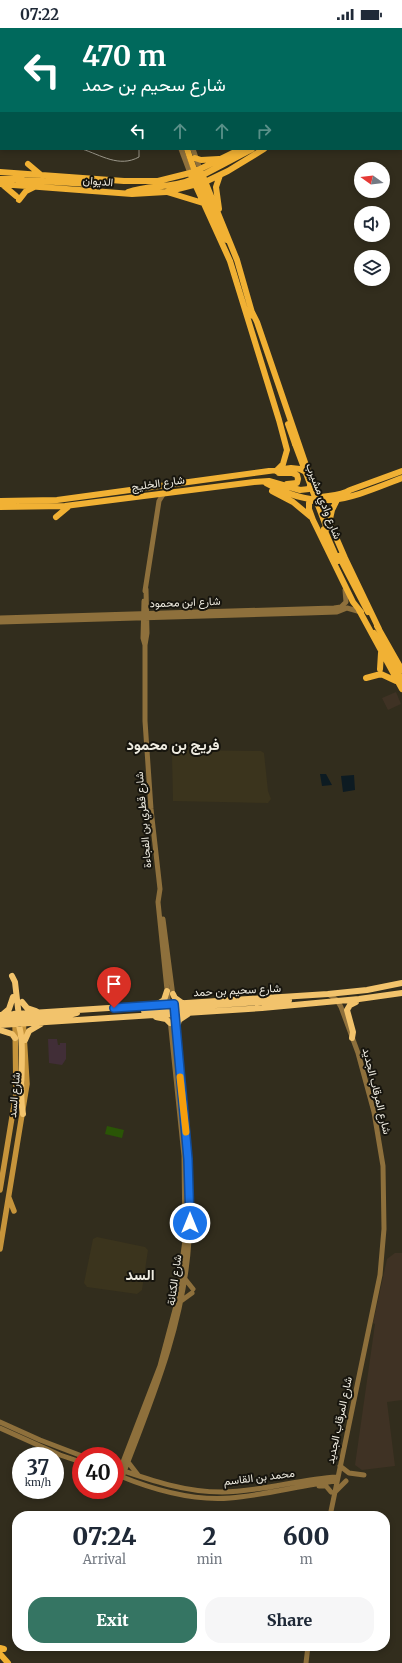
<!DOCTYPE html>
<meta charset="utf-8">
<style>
body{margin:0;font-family:Merriweather,Vazirmatn,serif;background:#f6f6f7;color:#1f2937;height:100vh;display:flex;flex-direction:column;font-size:15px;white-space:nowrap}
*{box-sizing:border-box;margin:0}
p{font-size:13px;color:#747a83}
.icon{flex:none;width:22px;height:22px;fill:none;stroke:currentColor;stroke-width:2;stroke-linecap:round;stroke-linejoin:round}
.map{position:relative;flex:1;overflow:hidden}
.panel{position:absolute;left:12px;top:1483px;width:378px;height:140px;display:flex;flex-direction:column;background:#fff;border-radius:16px;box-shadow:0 2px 6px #0003}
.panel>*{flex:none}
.banner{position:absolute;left:0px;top:0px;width:402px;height:122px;box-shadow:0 2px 6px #0003;background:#00695c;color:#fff;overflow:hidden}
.needle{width:26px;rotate:284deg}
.buttons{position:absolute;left:354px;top:134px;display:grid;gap:8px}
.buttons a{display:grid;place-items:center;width:36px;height:36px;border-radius:50%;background:#fff;box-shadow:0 2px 6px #0003;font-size:20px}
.speed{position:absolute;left:12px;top:1419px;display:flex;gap:8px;font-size:20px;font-weight:700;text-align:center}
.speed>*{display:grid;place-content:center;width:52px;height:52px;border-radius:50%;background:#fff;box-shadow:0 2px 6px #0003;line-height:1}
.speed small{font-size:10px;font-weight:400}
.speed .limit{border:6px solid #d22;background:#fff;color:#111}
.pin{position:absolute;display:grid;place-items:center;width:34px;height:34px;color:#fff;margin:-41px -17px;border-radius:50% 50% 50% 0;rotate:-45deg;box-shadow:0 0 4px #0007}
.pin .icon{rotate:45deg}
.me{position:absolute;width:44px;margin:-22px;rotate:0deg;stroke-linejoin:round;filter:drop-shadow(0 0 3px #0008)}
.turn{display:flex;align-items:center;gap:14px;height:84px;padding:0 16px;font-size:18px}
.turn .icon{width:52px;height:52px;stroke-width:2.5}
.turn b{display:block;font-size:28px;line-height:34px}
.lanes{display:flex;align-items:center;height:38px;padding:0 16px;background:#0003;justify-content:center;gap:20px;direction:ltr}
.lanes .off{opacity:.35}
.eta{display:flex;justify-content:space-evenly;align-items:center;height:68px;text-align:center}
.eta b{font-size:24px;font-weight:800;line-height:28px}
.button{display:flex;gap:8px;margin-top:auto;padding:8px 16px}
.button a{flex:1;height:46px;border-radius:16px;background:#357563;color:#fff;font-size:16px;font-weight:800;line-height:46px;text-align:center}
.button a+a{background:#f6f6f7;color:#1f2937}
.status{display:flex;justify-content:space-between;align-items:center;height:28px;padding:0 20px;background:#fff;direction:ltr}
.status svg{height:11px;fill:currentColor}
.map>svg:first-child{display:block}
</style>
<div class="status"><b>07:22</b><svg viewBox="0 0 49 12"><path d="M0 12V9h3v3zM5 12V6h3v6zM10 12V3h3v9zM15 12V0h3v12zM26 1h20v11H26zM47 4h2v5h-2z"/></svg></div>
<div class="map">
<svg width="402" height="1635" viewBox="0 0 402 1635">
<rect width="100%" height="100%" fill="#322d1d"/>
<path fill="#3f3224" d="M396 664 401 676 388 682 382 670Z
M395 1225H402V1372L387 1374 395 1438 362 1442 355 1437 375 1296 373 1295 387 1231Z"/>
<path fill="#3b341d" d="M176 722 261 723 264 725 268 763 271 771 268 775 173 773 172 727Z
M97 1209 145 1219 148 1222 142 1262 137 1266 87 1259 84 1255 93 1211Z"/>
<path fill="#412e37" d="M48 1011H57L58 1017H60V1015H66V1031L62 1037 49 1035Z"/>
<path fill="#2a5506" d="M107 1098 124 1102 122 1110 105 1106Z"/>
<path fill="#0d1b22" d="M320 746H326L332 757 322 758Z
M354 747 355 762 343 764 341 748Z"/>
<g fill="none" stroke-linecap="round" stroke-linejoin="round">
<path stroke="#8e703c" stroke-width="5" d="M152 0V1
M156 0 157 1
M161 0V1
M181 121 190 145
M193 121 200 141
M145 563 159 473 164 465
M144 573 143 610 145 617
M0 590 334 580 341 579 346 574 345 562
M0 594 307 585 337 584 347 580 361 584
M163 891 173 968
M328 966 337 972 341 979 358 1025 374 1084 383 1138 384 1201 380 1247 330 1488
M185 1251 193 1261
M181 1273 192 1265
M0 1394 40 1412 82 1428
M0 1400 60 1427 81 1434
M128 1434 138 1447
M340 1438 349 1445 364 1447
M115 1440C150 1452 184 1464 222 1464 261 1464 299 1451 337 1449
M118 1447 160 1338 176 1278 185 1212 184 1128 158 874 160 861 151 781 145 693V617L147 605 146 561
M120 1448C154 1462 193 1473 230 1470 266 1467 301 1457 336 1453
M122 1449C152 1371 184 1296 189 1212 194 1135 178 1059 174 982
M319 1458H326L331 1464
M335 1464 346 1453
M306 1635 308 1618"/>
<path stroke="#c6943b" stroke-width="5.5" d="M0 1162 16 1065 15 992
M9 1170 14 1183
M0 1221 27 1056 23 991"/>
<path stroke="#f1b134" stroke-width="6" d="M355 0 356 1
M381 0 384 1
M394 0 396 1
M370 1 371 0
M401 3H402
M401 8 402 9
M401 15H402
M187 121 196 147
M195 130 201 132 219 131
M28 136 41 147
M200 141 237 232 253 288
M0 144 124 153H158L194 144 241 121
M190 145 230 233 279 392 287 422 283 436 276 443
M190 145 194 147 199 153 227 212
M199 149 252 121
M0 151H22
M0 156 132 166 166 164 205 154 228 143 264 121
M3 157 16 168
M17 157 23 152 89 156 103 155
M128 164C150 156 174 161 195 150
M167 164 203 175
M19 172 26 163 34 159
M219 181 216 159 220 147
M252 284 257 294 310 449
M288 396 295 416
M279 445H292L297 447 298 451 297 455 287 456
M266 455C321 485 348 471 402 450
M315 461 345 530 379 601
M272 463 293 474 311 489
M0 473 57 472 291 440 300 441 308 445
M0 479 65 478 254 454 269 453 300 462 309 461 311 455
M56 489 68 479
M329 495 332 482 337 472
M324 501 338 533
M339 528 368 584
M359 582 402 661
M361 584 353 574 313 492 309 481V475C316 465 337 471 350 462L402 443
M377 598 402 642
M374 605 393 636 400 638
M392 638 395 640 402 652
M380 641 381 625
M366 650 381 646 396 653
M0 1620 4 1621
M0 1626 8 1635"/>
<path stroke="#f2c36c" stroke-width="6" d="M12 948 15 954 19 989
M173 966 175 970 182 975
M22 974 27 980 36 983
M156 977 164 972 167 963
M144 983 169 981 172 979
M14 986C29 1007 17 1060 23 1086
M169 986 173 980 289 972
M0 987 328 966 367 962 402 955
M2 987 9 981 13 969
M156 989 166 991 170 995
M0 993 15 992 20 988
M16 995C29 985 59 991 77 985
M0 997 262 980 359 971 402 965
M0 1002 12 1006 15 1010
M176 1003 179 992 188 986
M352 1010 353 1004 347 982 350 977 356 974
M25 1012 29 1003 41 996"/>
<path stroke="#9b978a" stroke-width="1" d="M121 0V1
M0 95H1
M82 121C101 127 119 140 139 129V121"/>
<path stroke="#f1b134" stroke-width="6" d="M295 416 327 501"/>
</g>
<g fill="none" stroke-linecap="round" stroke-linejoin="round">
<g stroke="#114b97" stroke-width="10">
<path id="route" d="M114 980 174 976 188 1131 190 1195"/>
</g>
<use href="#route" stroke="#1a73e8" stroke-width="7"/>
<path stroke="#f59e0b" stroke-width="7" d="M180 1049 186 1104"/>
</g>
<g text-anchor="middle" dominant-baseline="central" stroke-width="4" stroke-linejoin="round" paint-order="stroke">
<g font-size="11" fill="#efece1" stroke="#17150e">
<text transform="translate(98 153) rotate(5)">الديوان</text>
<text transform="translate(158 455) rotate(-8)">شارع الخليج</text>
<text transform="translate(324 473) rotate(69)">شارع وادي مشيرب</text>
<text transform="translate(185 574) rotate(-2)">شارع ابن محمود</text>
<text transform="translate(143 792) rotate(-95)">شارع قطري بن الفجاءة</text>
<text transform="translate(237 962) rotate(-3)">شارع سحيم بن حمد</text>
<text transform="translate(377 1063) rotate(76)">شارع المرقاب الجديد</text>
<text transform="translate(14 1067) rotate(-85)">شارع السد</text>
<text transform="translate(174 1252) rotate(-82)">شارع الكنانة</text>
<text transform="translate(339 1392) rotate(-78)">شارع المرقاب الجديد</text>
<text transform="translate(259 1449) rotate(-7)">محمد بن القاسم</text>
</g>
<g font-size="15" font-weight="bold" fill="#efece1" stroke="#17150e">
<text x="173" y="716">فريج بن محمود</text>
<text x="140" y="1246">السد</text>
</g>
</g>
</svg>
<div class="buttons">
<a><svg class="needle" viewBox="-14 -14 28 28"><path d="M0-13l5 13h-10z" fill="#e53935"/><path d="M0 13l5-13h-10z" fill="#747a83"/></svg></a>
<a><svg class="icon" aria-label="sound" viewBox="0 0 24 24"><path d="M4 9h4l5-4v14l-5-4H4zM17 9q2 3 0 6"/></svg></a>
<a><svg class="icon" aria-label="layers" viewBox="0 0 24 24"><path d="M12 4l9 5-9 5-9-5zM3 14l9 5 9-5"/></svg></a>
</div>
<div class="speed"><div>37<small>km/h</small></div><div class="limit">40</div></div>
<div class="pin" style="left:114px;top:980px;background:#d93025"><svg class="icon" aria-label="arrive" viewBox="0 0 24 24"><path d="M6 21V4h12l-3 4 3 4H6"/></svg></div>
<svg class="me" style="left:190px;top:1195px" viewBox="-20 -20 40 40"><circle r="17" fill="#1a73e8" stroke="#fff" stroke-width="3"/><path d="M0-11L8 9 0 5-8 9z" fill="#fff"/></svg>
<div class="banner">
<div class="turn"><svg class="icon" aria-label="left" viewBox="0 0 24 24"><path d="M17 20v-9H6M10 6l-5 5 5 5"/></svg><div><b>470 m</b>شارع سحيم بن حمد</div></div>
<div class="lanes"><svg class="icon" aria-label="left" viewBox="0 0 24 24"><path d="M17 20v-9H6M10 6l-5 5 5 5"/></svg><svg class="icon off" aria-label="ahead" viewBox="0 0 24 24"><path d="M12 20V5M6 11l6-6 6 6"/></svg><svg class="icon off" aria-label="ahead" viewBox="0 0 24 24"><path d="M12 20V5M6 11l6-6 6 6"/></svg><svg class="icon off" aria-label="right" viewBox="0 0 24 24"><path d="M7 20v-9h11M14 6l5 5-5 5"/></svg></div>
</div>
<section class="panel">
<div class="eta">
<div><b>07:24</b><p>Arrival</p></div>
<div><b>2</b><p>min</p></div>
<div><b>600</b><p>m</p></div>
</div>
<div class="button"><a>Exit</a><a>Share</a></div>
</section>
</div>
